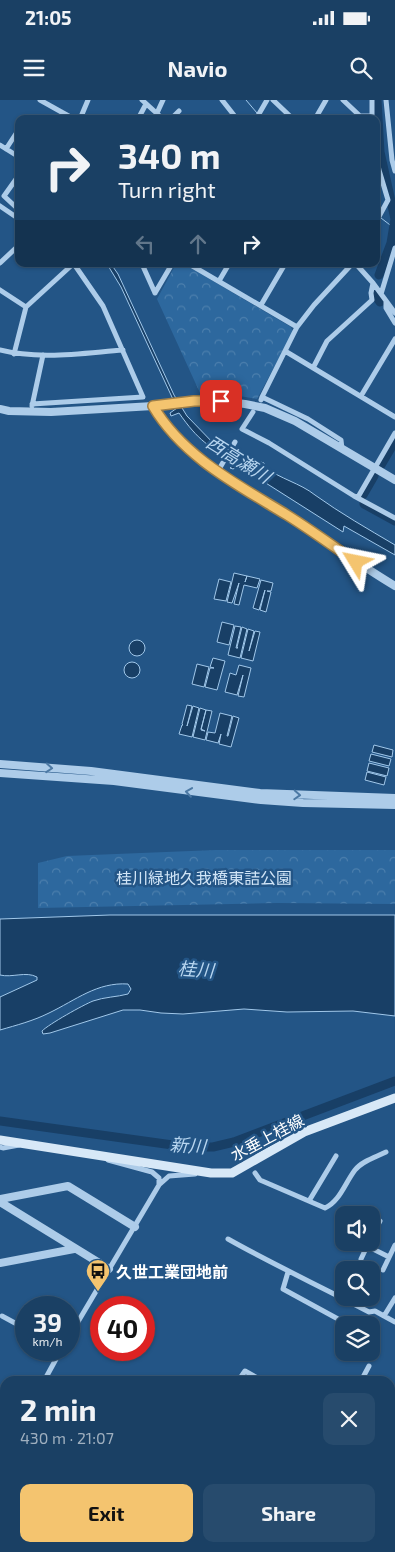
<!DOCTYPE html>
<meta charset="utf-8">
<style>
body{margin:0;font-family:"Exo 2","Noto Sans JP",sans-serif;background:#274b6d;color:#f1f3f6;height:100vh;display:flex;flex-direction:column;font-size:19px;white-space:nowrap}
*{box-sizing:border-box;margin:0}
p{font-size:16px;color:#9fafbf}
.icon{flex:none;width:28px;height:28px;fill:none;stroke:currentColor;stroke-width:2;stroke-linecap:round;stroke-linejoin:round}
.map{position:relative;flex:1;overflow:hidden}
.drawer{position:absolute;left:0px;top:1276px;width:395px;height:176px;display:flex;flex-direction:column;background:#1a4064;border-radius:15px 15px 0 0;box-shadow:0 1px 4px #0004,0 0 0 1px #385978}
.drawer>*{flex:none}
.banner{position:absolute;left:15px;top:15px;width:365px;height:152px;border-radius:10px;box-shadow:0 1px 4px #0004,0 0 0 1px #385978;background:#1a4064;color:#f1f3f6;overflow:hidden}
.buttons{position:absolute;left:335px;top:1106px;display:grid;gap:10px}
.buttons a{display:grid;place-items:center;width:45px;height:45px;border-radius:10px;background:#1a4064;box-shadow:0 1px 4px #0004,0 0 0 1px #385978;font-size:25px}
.speed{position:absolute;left:15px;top:1196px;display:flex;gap:10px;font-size:25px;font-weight:700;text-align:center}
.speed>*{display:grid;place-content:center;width:65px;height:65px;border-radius:50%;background:#1a4064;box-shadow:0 1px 4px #0004,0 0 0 1px #385978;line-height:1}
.speed small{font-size:12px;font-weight:400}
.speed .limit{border:8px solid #d22;background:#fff;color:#111}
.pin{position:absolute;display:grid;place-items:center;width:42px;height:42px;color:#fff;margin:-21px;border-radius:10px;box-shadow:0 2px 8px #0006}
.me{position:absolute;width:55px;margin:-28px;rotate:305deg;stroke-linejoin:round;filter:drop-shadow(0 0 4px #0008)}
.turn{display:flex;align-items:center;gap:18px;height:105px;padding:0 20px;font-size:22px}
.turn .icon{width:65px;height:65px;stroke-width:2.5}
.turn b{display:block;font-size:35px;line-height:42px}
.lanes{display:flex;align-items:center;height:48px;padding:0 20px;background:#0003;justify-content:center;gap:25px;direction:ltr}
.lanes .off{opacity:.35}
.round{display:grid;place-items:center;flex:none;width:52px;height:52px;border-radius:10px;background:#274b6d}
.headline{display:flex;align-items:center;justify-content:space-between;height:85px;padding:0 20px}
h1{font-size:30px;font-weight:700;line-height:38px}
.primary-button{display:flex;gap:10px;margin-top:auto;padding:10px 20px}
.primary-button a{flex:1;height:58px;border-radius:10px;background:#f4c46f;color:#111;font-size:20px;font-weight:700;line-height:58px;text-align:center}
.primary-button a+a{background:#274b6d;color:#f1f3f6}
.status{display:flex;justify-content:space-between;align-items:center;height:35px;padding:0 25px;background:#1a4064;direction:ltr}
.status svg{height:14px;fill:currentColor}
header{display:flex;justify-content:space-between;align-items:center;height:65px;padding:0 20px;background:#1a4064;font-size:22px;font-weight:700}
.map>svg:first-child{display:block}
</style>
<div class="status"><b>21:05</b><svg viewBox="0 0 49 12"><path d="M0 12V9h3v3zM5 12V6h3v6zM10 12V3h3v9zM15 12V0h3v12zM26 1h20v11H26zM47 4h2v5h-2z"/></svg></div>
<header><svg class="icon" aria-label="menu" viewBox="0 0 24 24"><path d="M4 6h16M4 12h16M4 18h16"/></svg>Navio<svg class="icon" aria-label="search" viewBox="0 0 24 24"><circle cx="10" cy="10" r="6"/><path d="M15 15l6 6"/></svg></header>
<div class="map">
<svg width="395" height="1452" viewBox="0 0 395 1452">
<defs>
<pattern id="park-crowns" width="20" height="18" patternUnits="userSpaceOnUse" patternTransform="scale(1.25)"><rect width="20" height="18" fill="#2d689e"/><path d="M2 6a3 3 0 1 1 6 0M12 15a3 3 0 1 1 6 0" fill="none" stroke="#4c7fad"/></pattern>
</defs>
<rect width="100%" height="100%" fill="#235586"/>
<path fill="url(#park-crowns)" d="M176 164H184L291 227 293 232 257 299 227 294 200 293 157 199Z
M216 750H395V804L277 803 38 808V763L67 756Z"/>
<path fill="#183f66" stroke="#a1c8ea" d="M107 164H111L118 174 174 295 187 316 217 347 237 357 243 356 264 363 265 367C280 379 300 383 315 395 340 413 368 429 395 445V455L344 426 343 432 239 366 233 369 230 368 238 362C209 348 198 340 179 313L171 316 170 313 177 308 121 187Z
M234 473 247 476 245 482 247 476 260 479 257 488 244 485 239 505 234 504 239 483 232 503 227 502Z
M219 479 231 482 226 501 214 499Z
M261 480 273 483 271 491H267L271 492 266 512 260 510 265 490 259 510 253 508Z
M222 522 234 525 229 545 217 542Z
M235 526 241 527 236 548H238L237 547 242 527 247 529 240 558 228 555Z
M248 529 254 531 249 551 255 531 260 532 253 561 241 558Z
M129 548a8 8 0 1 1 16 0a8 8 0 1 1-16 0Z
M213 558 225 561 217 590 205 587 210 568H214L210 567Z
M124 570a8 8 0 1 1 16 0a8 8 0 1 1-16 0Z
M197 564 209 567 204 587 192 584Z
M239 565 251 568 244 597 238 596 243 575 237 595 225 592 230 573 236 575Z
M187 605 192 606 187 626 193 606 199 608 192 637 179 634 182 625H183L182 624Z
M200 608 206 610 201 630 205 631 201 629 206 610 212 611 205 640 193 637Z
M220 613 232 616 227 636H228L233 616 239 618 231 647 219 644 221 634 218 643 206 640 208 632 215 633Z
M374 645 393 650 392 657 372 652Z
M371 654 391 659 389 666 369 661Z
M369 663 389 668 387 676 367 671Z
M367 672 386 677 384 685 365 680Z
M110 815H395V916L353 911 287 912 244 909 183 914 161 913 140 910H123L50 933 43 934 42 931C49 924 83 905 93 901 104 897 117 897 128 894L131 889 128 884C97 882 76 900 49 913 33 921 17 925 0 930V897L37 880V877C26 871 12 878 0 875V819Z"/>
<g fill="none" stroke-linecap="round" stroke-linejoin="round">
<path stroke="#a1c8ea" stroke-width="1" d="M246 0 257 13
M381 118 394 128"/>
<path stroke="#183f66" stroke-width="9" d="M377 0 380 52 395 119 391 143 379 175
M374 193 380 202
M381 365 395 341
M363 395 374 376
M364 404 395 421
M0 1021 187 1047H213L234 1042 395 981"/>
<path stroke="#adcce9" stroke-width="5" d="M40 0 74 19
M142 0 163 19
M222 0 237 19
M273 0 293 19
M343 0 360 16H372
M372 0V18
M386 0 392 60 395 71
M157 13 163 0
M80 19 88 0
M138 19 146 4
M171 19 179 11
M256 19 267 0
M315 19 326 0
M0 45 19 57
M6 49 19 29
M376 55 379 70 388 100 376 122
M19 75 4 96 19 110
M0 106 19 119
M0 163 19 145
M142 164 155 193
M189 164 297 227
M356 164 373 183 395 213
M219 181 229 164
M0 190 26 207
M155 193 172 164
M381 194 395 148
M386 201V208L395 223
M261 205 285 164
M0 250C39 260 83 253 123 250
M285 251 395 317
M14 254 26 207 73 164
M313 268 327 241 372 200 371 193 373 183
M361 296 395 239
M262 297 297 227 314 205 352 164
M261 300 262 297 308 319 341 340 342 349
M32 304 143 297 103 206 74 164
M32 306 43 255
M253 312 242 329 269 343 354 396 395 418
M218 371 235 342
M358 397 395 333
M0 1047 3 1048 19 1045
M255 1073 260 1080 325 1108C340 1101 345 1083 355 1070 362 1061 376 1057 386 1052
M160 1084 169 1076 195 1074
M309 1101 336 1056
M343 1135H344
M371 1138 380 1121
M228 1139C274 1165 322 1187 369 1212L375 1211 384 1216
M359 1142 389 1157
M361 1159 369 1142
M383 1170 395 1145
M288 1172 283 1189 349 1225
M395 1198 384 1216 395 1222
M2 1216 26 1229
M69 1237 159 1085V1078L152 1072 108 1060
M44 1281 61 1250
M238 1281 245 1271 263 1281
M361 1281 369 1266
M390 1317 395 1319
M0 1360 5 1351
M223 1448 230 1452
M277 1448 285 1452
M143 1452 145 1448
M162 1452 164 1448
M199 1452 201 1448"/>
<path stroke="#adcce9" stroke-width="8" d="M153 306C187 363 249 389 303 425 334 446 363 467 395 486
M0 309 9 311 51 312 153 306 194 301H221L245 304 265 308 295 321 395 380
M0 664 91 671 260 693 395 698
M0 673 114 681 261 700 303 703 395 705
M0 1099 68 1086 135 1127
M0 1102 109 1169
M0 1163 74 1149"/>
<path stroke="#d7e8f7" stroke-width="9" d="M0 1040 211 1073H232L304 1032 395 998
M390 1352 395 1343
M335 1452 338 1448"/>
</g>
<defs><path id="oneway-chevron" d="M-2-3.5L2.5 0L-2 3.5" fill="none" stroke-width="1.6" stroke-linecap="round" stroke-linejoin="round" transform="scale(1.25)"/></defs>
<g stroke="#4c79a4">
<use href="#oneway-chevron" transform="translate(49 668) rotate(4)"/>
<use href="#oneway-chevron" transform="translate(189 692) rotate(-172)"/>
<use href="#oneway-chevron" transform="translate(297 695) rotate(3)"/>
</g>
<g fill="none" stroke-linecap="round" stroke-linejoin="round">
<g stroke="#9f7f48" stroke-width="12">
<path id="route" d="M221 301H194L153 306C183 357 238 385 287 415 311 430 333 446 356 462"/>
</g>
<use href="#route" stroke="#f4c46f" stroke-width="9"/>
</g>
<defs>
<g id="bus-pin" transform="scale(1.25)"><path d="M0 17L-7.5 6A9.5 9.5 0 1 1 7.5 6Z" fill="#f4c46f" stroke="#235586"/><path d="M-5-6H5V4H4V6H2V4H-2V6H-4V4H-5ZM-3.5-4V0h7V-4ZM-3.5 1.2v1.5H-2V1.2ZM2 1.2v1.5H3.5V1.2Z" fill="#111"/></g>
</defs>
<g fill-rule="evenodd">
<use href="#bus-pin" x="98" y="1171"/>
</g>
<g text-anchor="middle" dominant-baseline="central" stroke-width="5" stroke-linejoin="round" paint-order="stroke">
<g font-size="16" fill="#d1e5f7" stroke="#235586">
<text x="204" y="777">桂川緑地久我橋東詰公園</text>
</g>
<g font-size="16" fill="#fff" stroke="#235586">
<text transform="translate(267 1037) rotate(-28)">水垂上桂線</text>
</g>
<g font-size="16" font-weight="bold" fill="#fff" stroke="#235586" text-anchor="start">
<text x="116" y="1171">久世工業団地前</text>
</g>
<g font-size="18" font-style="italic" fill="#b8d6f0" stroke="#235586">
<text transform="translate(239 359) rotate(32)">西高瀬川</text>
<text transform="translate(196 869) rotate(4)">桂川</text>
<text transform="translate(188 1045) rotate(4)">新川</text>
</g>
</g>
</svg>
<div class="buttons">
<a><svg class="icon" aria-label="sound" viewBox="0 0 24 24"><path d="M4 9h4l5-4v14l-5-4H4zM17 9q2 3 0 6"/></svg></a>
<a><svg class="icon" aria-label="search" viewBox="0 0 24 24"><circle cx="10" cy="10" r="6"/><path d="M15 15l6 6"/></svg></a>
<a><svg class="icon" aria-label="layers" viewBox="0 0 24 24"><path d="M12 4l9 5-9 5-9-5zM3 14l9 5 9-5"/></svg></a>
</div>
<div class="speed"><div>39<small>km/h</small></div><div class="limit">40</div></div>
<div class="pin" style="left:221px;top:301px;background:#d93025"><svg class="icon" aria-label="arrive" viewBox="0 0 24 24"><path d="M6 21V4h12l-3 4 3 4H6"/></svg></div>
<svg class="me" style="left:356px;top:462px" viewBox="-20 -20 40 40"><path d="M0-17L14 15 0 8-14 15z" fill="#f4c46f" stroke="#fff" stroke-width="4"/></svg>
<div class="banner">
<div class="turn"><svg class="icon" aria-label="right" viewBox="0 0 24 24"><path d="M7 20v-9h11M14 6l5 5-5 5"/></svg><div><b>340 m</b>Turn right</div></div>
<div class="lanes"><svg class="icon off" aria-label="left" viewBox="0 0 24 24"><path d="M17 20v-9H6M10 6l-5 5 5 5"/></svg><svg class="icon off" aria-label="ahead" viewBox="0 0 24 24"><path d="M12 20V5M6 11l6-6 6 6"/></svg><svg class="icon" aria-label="right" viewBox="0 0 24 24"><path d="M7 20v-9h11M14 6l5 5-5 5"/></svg></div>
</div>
<section class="drawer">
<div class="headline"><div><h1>2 min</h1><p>430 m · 21:07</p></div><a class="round"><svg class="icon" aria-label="close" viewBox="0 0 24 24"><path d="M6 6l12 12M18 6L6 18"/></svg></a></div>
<div class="primary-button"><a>Exit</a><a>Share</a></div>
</section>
</div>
